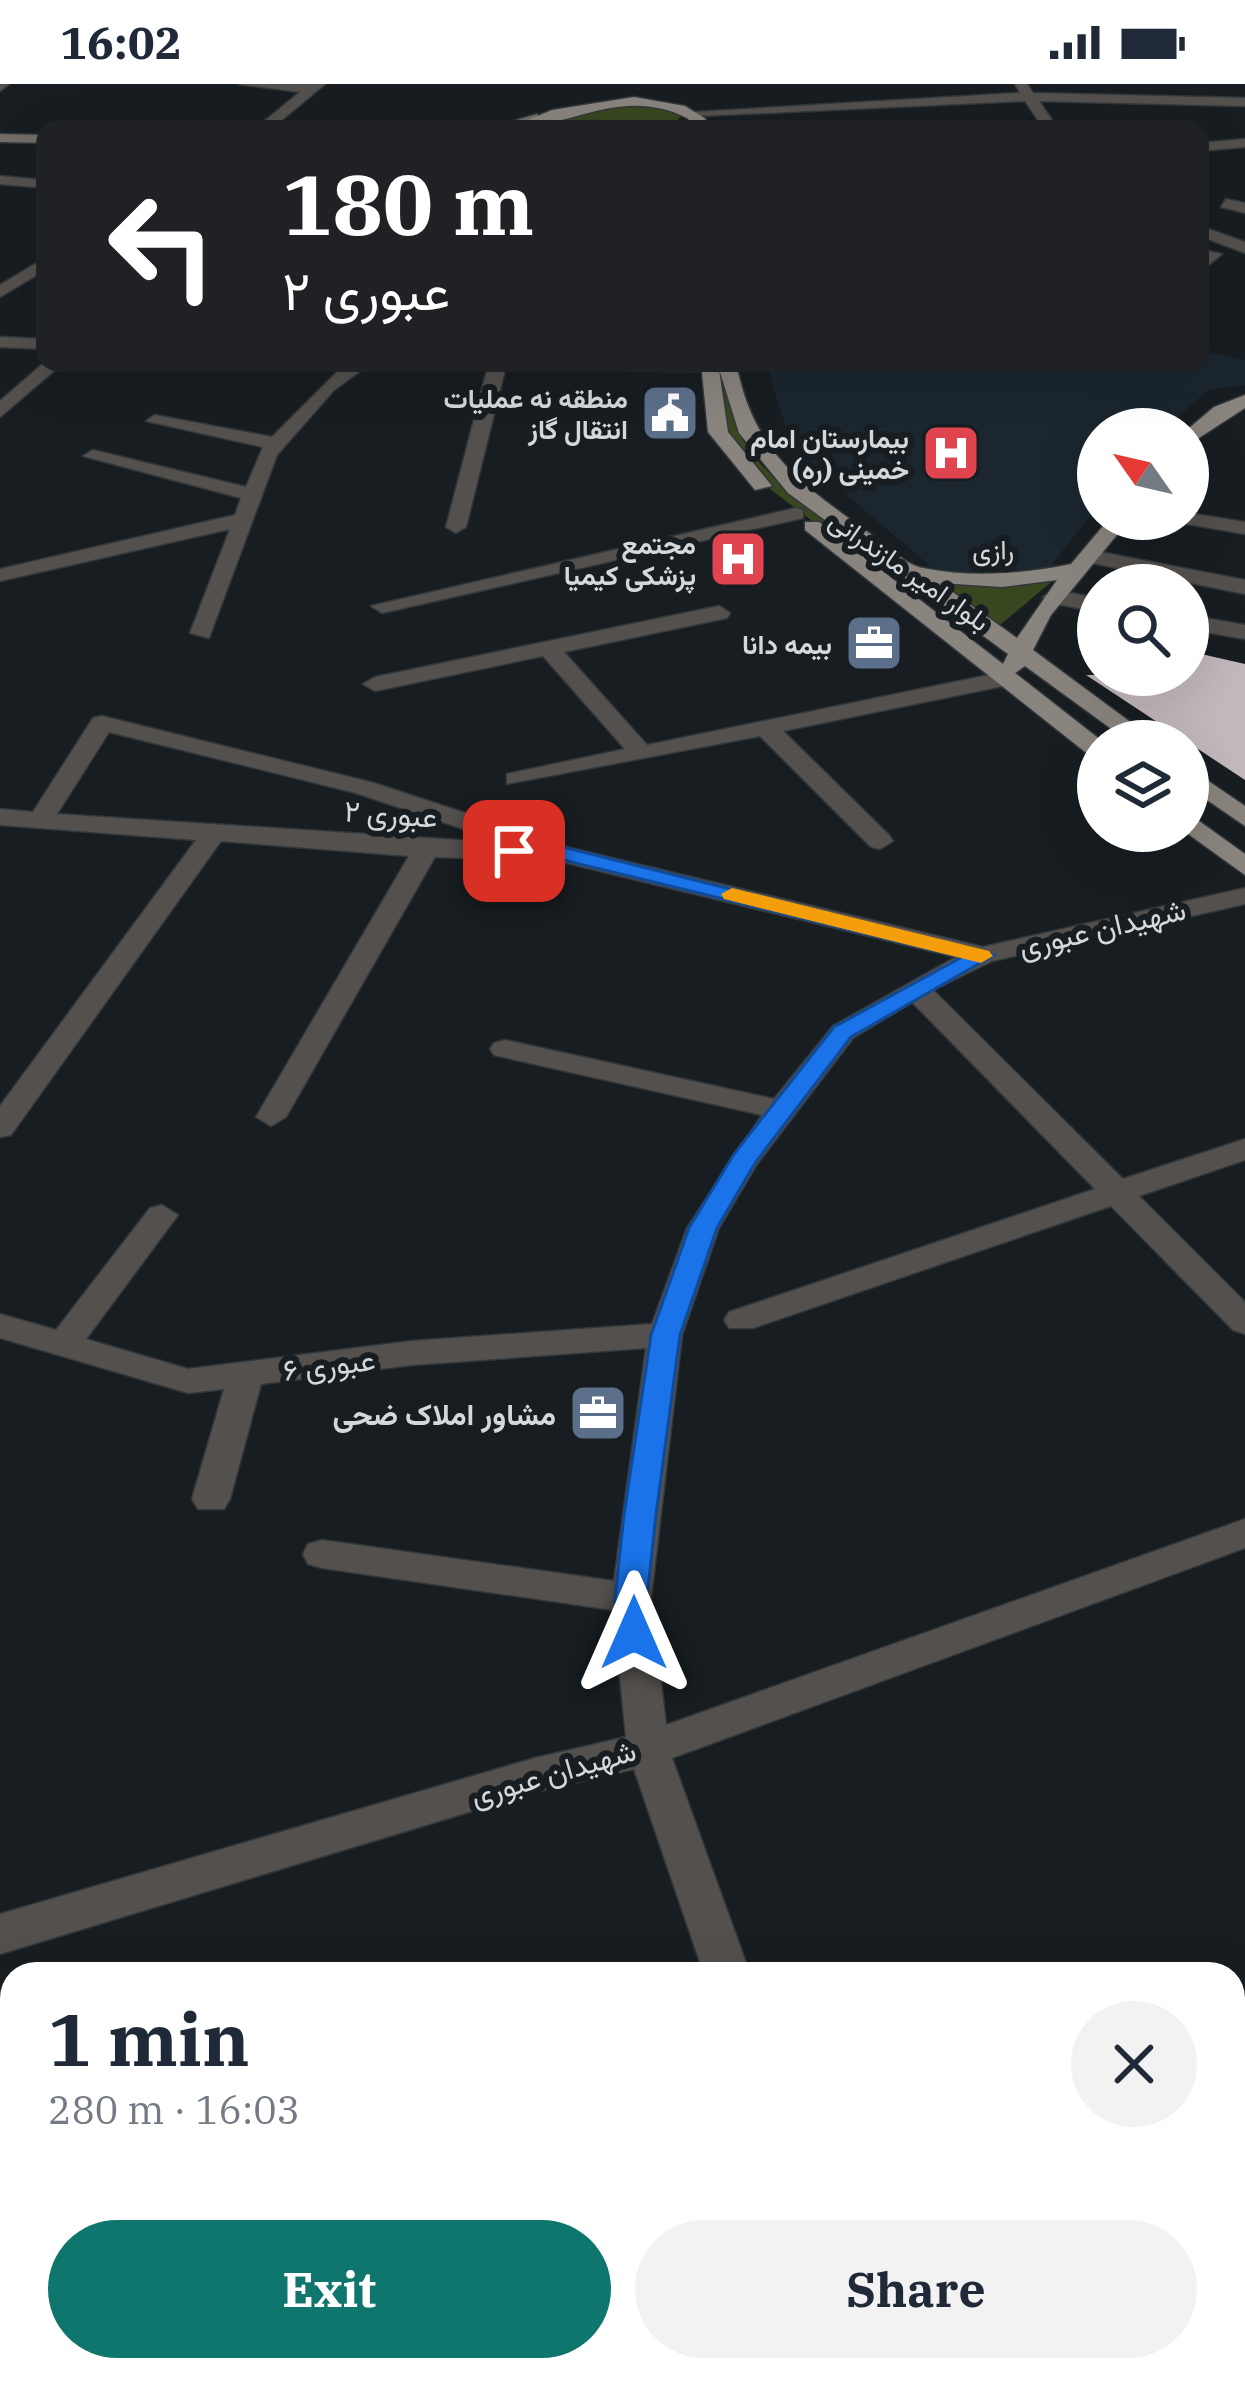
<!DOCTYPE html>
<meta charset="utf-8">
<style>
body{margin:0;font-family:"IBM Plex Serif",Vazirmatn,serif;background:#f2f2f3;color:#1f2937;height:100vh;display:flex;flex-direction:column;font-size:45px;white-space:nowrap}
*{box-sizing:border-box;margin:0}
p{font-size:39px;color:#747a83}
.icon{flex:none;width:66px;height:66px;fill:none;stroke:currentColor;stroke-width:2;stroke-linecap:round;stroke-linejoin:round}
.map{position:relative;flex:1;overflow:hidden}
.side{position:absolute;left:0px;top:1878px;width:1245px;height:420px;display:flex;flex-direction:column;background:#fff;border-radius:36px 36px 0 0;box-shadow:0 12px 48px #0002}
.side>*{flex:none}
.hud{position:absolute;left:36px;top:36px;width:1173px;height:252px;border-radius:24px;box-shadow:0 12px 48px #0002;background:#202124;color:#fff;overflow:hidden}
.needle{width:78px;rotate:304deg}
.controls{position:absolute;left:1077px;top:324px;display:grid;gap:24px}
.controls a{display:grid;place-items:center;width:132px;height:132px;border-radius:50%;background:#fff;box-shadow:0 12px 48px #0002;font-size:60px}
.pin{position:absolute;display:grid;place-items:center;width:102px;height:102px;color:#fff;margin:-51px;border-radius:24px;box-shadow:0 6px 18px #0006}
.me{position:absolute;width:132px;margin:-66px;rotate:0deg;stroke-linejoin:round;filter:drop-shadow(0 0 9px #0008)}
.turn{display:flex;align-items:center;gap:42px;height:252px;padding:0 48px;font-size:54px}
.turn .icon{width:156px;height:156px;stroke-width:2.5}
.turn b{display:block;font-size:84px;line-height:102px}
.round{display:grid;place-items:center;flex:none;width:126px;height:126px;border-radius:63px;background:#f2f2f3}
.head{display:flex;align-items:center;justify-content:space-between;height:204px;padding:0 48px}
h1{font-size:72px;font-weight:800;line-height:90px}
.action{display:flex;gap:24px;margin-top:auto;padding:24px 48px}
.action a{flex:1;height:138px;border-radius:72px;background:#0f766e;color:#fff;font-size:48px;font-weight:800;line-height:138px;text-align:center}
.action a+a{background:#f2f2f3;color:#1f2937}
.status{display:flex;justify-content:space-between;align-items:center;height:84px;padding:0 60px;background:#fff;direction:ltr}
.status svg{height:33px;fill:currentColor}
.map>svg:first-child{display:block}
</style>
<div class="status"><b>16:02</b><svg viewBox="0 0 49 12"><path d="M0 12V9h3v3zM5 12V6h3v6zM10 12V3h3v9zM15 12V0h3v12zM26 1h20v11H26zM47 4h2v5h-2z"/></svg></div>
<div class="map">
<svg width="1245" height="2298" viewBox="0 0 1245 2298">
<rect width="100%" height="100%" fill="#171d21"/>
<path fill="#1b262f" d="M1200 266 1245 276V301L1208 306 1166 345H1098V422L1048 485 937 488 821 389 788 350 766 279H1200Z"/>
<path fill="#394720" d="M639 16 683 31 668 45H527Z
M714 279H724C727 305 730 336 745 359 775 409 863 457 910 492L893 498 770 405 731 365Z
M1056 494 999 542 938 498 1005 502Z"/>
<path fill="#c3b8bc" d="M1188 567 1245 580V696L1086 591H1188Z"/>
<g fill="none" stroke-linecap="round" stroke-linejoin="round">
<g stroke="#31373b" stroke-width="3">
<path id="minor" d="M0 0H9L0 7Z
M238 0H325L271 45H255L300 8Z
M1027 0 1033 9 1245 14V22L1039 17 1058 45H1044L1025 17 701 32 694 28 1020 9 1015 0Z
M1245 55V63L1200 67V59Z
M0 92 45 96V104L0 100Z
M1226 115 1245 119V129L1221 123Z
M1200 142 1245 158V169L1200 152Z
M1208 167 1222 170 1200 188V174Z
M45 174V186L0 213V201Z
M0 253 45 255V265L0 263Z
M45 278 63 279 0 333V317Z
M332 279 719 282 710 287 505 286 466 443 456 449 446 443 487 286 363 285 334 306 277 371 209 554 190 549 230 445 0 497V485L235 431 241 414 83 372 93 366 246 403 263 363 146 337 155 331 272 353 341 284Z
M796 424 803 426V434L382 529 371 522Z
M1188 429 1245 438V450L1181 439 1178 435H1188Z
M1090 466 1245 496V510L1082 477V467Z
M1054 506 1098 514V528L1046 518 1043 513Z
M719 522 730 529 727 534 564 568 647 661 1008 587 1020 594 1008 601 783 647 889 751 893 757 880 765 871 763 760 652 507 700V690L625 665 543 572 375 607 363 600 375 593Z
M1188 531 1245 541V555L1188 545Z
M102 632 374 699 532 751 534 760 558 761 983 863 1245 804V820L992 877 933 906 1123 1095 1245 1055V1076L1139 1112 1245 1218V1250L1233 1246 1111 1122 753 1244H729L724 1236 729 1228 1095 1105 912 918 853 954 757 1080 719 1144 682 1251 651 1514 666 1641 1245 1435V1464L672 1674 750 1890H704L634 1685 535 1708 0 1870V1830L535 1674 626 1653 613 1526 322 1484 308 1480 303 1470 308 1460 322 1456 614 1497 646 1264 412 1281 261 1300 230 1415 224 1425H198L192 1415 224 1305 188 1309 0 1254V1230L56 1246 150 1124 162 1121 178 1131 86 1255 188 1285 412 1257 652 1240 687 1144 762 1031 494 971 490 965 494 959 505 956 774 1015 833 942 956 873 558 777 435 773 286 1033 271 1042 256 1033 409 772 221 757 11 1051 0 1053V1022L196 756 0 741V725L33 728 93 634ZM109 648 356 709 505 759 57 730Z
M0 1981 12 1983V2027L0 2025Z
M838 2286H890L895 2298H843Z"/>
</g>
<g stroke="#31373b" stroke-width="3">
<path id="secondary" d="M537 30 542 37 494 45 496 42Z
M0 50 45 51V59L0 58Z"/>
</g>
<g stroke="#31373b" stroke-width="3">
<path id="primary" d="M634 13 685 22 706 35 693 45H677L689 35C622 0 570 45 506 45L552 26Z
M701 279H736C754 369 799 398 869 449 884 459 905 481 923 484 972 494 1022 490 1071 480L1109 435H1130L1051 531 1033 566 1156 657H1128L1025 582 1015 589 1102 657 1098 673 1089 671 805 446V438H819L1003 580 1008 570 788 409 739 349 719 285 728 348 772 402 755 406 708 348ZM1057 496 1017 554 940 499 1002 503Z
M1245 311V324L1188 361V345L1214 323Z
M1188 683 1245 722V742L1188 703Z
M1188 729 1245 770V791L1184 747Z"/>
</g>
<use href="#minor" fill="#53504d" fill-rule="evenodd"/>
<use href="#secondary" fill="#726d69" fill-rule="evenodd"/>
<use href="#primary" fill="#8a847e" fill-rule="evenodd"/>
</g>
<path fill="#1a73e8" stroke="#114b97" stroke-width="3" d="M514 761 559 762 994 871 851 953 755 1079 717 1144 680 1251 656 1431 647 1514 650 1549 634 1562 617 1549 615 1514 624 1431 651 1251 689 1144 734 1070 834 943 962 873 559 775 506 772 503 767Z"/>
<path fill="#f59e0b" d="M732 804 989 867 993 872 981 879 724 815 721 810Z"/>
<defs>
<g id="civic-square" transform="scale(3)"><rect x="-9" y="-9" width="18" height="18" rx="4" fill="#5c6f8a" stroke="#171d21"/><path d="M-.6-6.5H3V-4.5H.6V-3L4-1V1h2V6H-6V1h2V-1L-.6-3ZM-1.2 2.5V6h2.4V2.5Z" fill="#fff"/></g>
<g id="hospital-square" transform="scale(3)"><rect x="-9" y="-9" width="18" height="18" rx="4" fill="#e0444e" stroke="#171d21"/><path d="M-5-5h3v3.5h4V-5h3V5h-3V1.5h-4V5h-3Z" fill="#fff"/></g>
<g id="office-square" transform="scale(3)"><rect x="-9" y="-9" width="18" height="18" rx="4" fill="#5c6f8a" stroke="#171d21"/><path d="M-6-3h4V-5.5h4V-3h4V5H-6ZM-1-4.5V-3h2v-1.5ZM-6 0V1H6V0Z" fill="#fff"/></g>
</defs>
<g fill-rule="evenodd">
<use href="#civic-square" x="670" y="329"/>
<use href="#hospital-square" x="951" y="369"/>
<use href="#hospital-square" x="738" y="475"/>
<use href="#office-square" x="874" y="559"/>
<use href="#office-square" x="598" y="1329"/>
</g>
<g text-anchor="middle" dominant-baseline="central" stroke-width="12" stroke-linejoin="round" paint-order="stroke">
<g font-size="27" font-weight="bold" fill="#d4d8dc" stroke="#171d21" text-anchor="end">
<text x="628" y="313">منطقه نه عملیات<tspan x="628" dy="31">انتقال گاز</tspan></text>
<text x="909" y="353">بیمارستان امام<tspan x="909" dy="31">خمینی (ره)</tspan></text>
<text x="696" y="459">مجتمع<tspan x="696" dy="31">پزشکی کیمیا</tspan></text>
<text x="832" y="559">بیمه دانا</text>
</g>
<g font-size="27" fill="#d4d8dc" stroke="#171d21">
<text transform="translate(993 465) rotate(-1)">رازی</text>
<text transform="translate(910 486) rotate(35)">بلوار امیر مازندرانی</text>
</g>
<g font-size="30" fill="#d4d8dc" stroke="#171d21">
<text transform="translate(391 729) rotate(4)">عبوری ۲</text>
<text transform="translate(1102 843) rotate(-13)">شهیدان عبوری</text>
<text transform="translate(329 1280) rotate(-7)">عبوری ۶</text>
<text transform="translate(553 1688) rotate(-16)">شهیدان عبوری</text>
</g>
<g font-size="30" font-weight="bold" fill="#d4d8dc" stroke="#171d21" text-anchor="end">
<text x="556" y="1329">مشاور املاک ضحی</text>
</g>
</g>
</svg>
<div class="controls">
<a><svg class="needle" viewBox="-14 -14 28 28"><path d="M0-13l5 13h-10z" fill="#e53935"/><path d="M0 13l5-13h-10z" fill="#747a83"/></svg></a>
<a><svg class="icon" aria-label="search" viewBox="0 0 24 24"><circle cx="10" cy="10" r="6"/><path d="M15 15l6 6"/></svg></a>
<a><svg class="icon" aria-label="layers" viewBox="0 0 24 24"><path d="M12 4l9 5-9 5-9-5zM3 14l9 5 9-5"/></svg></a>
</div>
<div class="pin" style="left:514px;top:767px;background:#d93025"><svg class="icon" aria-label="arrive" viewBox="0 0 24 24"><path d="M6 21V4h12l-3 4 3 4H6"/></svg></div>
<svg class="me" style="left:634px;top:1549px" viewBox="-20 -20 40 40"><path d="M0-17L14 15 0 8-14 15z" fill="#1a73e8" stroke="#fff" stroke-width="4"/></svg>
<div class="hud">
<div class="turn"><svg class="icon" aria-label="left" viewBox="0 0 24 24"><path d="M17 20v-9H6M10 6l-5 5 5 5"/></svg><div><b>180 m</b>عبوری ۲</div></div>
</div>
<section class="side">
<div class="head"><div><h1>1 min</h1><p>280 m · 16:03</p></div><a class="round"><svg class="icon" aria-label="close" viewBox="0 0 24 24"><path d="M6 6l12 12M18 6L6 18"/></svg></a></div>
<div class="action"><a>Exit</a><a>Share</a></div>
</section>
</div>
